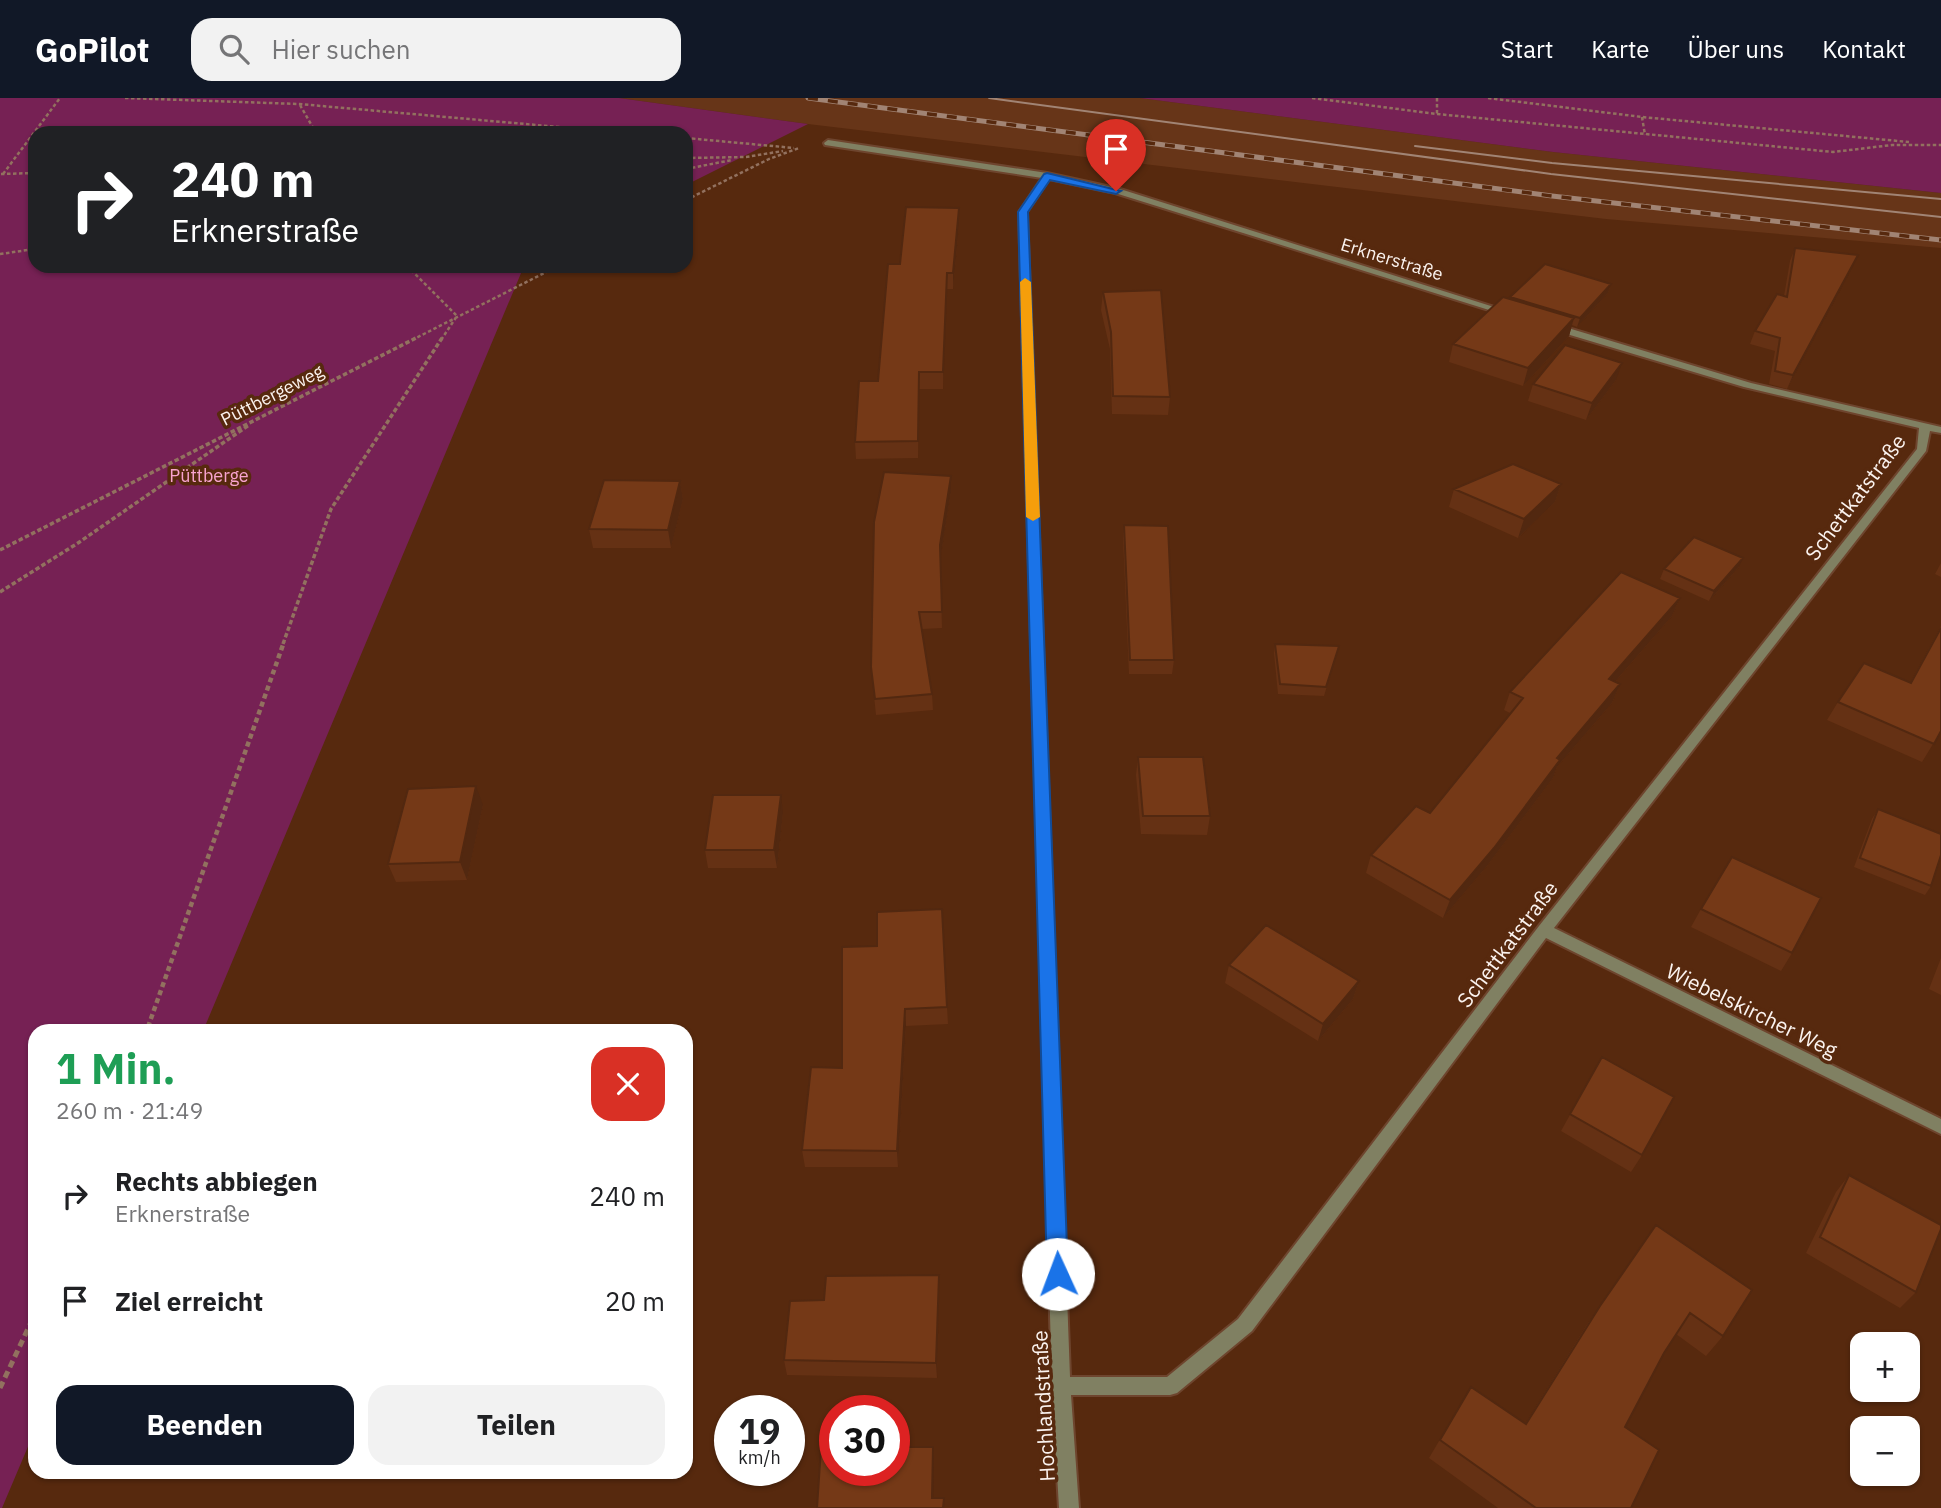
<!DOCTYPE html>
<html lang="de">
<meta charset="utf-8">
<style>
body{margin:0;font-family:"IBM Plex Sans",sans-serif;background:#f2f2f2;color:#202124;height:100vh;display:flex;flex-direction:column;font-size:26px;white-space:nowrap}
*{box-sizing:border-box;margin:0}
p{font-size:23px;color:#757577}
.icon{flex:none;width:38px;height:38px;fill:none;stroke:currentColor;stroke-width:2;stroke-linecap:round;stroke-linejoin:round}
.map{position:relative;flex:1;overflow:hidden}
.panel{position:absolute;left:28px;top:926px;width:665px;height:455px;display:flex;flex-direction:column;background:#fff;border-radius:21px;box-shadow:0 2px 5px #0004}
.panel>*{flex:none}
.banner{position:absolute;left:28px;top:28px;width:665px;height:147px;border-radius:21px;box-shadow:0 2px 5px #0004;background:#202124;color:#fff;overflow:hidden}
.buttons{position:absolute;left:1850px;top:1234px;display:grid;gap:14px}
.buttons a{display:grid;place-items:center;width:70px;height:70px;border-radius:14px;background:#fff;box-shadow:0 2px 5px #0004;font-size:35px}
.speed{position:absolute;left:714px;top:1297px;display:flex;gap:14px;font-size:35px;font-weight:700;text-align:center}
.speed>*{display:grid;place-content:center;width:91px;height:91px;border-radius:50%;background:#fff;box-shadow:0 2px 5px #0004;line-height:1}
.speed small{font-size:18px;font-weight:400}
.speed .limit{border:10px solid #d22;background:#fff;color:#111}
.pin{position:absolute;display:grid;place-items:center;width:60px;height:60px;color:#fff;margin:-72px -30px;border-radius:50% 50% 50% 0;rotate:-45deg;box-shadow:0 0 7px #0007}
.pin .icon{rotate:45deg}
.me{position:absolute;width:77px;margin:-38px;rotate:358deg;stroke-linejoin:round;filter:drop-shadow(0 0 5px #0008)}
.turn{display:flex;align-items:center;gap:24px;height:147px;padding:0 28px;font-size:32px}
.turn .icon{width:91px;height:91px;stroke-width:2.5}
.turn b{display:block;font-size:49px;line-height:60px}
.round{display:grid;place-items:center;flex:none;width:74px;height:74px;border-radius:21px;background:#f2f2f2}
.head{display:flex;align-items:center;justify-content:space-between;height:119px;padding:0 28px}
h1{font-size:42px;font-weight:700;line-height:52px;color:#1e9e55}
.primary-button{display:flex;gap:14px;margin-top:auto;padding:14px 28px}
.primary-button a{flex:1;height:80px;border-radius:21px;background:#111827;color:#fff;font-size:28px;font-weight:700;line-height:80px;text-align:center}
.primary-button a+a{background:#f2f2f2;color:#202124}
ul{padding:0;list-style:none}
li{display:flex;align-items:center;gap:21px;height:105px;padding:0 28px}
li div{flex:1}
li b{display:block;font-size:26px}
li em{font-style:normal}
header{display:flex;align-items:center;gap:42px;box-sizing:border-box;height:98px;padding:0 35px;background:#111827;color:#fff}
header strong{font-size:33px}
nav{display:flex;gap:38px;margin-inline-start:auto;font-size:24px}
.search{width:490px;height:63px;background:#f2f2f2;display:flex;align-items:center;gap:18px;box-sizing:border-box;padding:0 24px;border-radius:21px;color:#757577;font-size:26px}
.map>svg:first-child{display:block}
</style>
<header>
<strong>GoPilot</strong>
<div class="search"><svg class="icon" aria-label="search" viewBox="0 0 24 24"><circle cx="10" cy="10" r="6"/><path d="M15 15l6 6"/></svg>Hier suchen</div>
<nav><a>Start</a><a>Karte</a><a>Über uns</a><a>Kontakt</a></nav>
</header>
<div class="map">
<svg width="1941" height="1410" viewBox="0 0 1941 1410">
<rect width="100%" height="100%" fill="#57290e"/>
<path fill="#673518" d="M619 0H1140L1553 54 1941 95V150L1606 121 808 26Z"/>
<path fill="#762154" d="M0 0H619L808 26 686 87V35H35V168H524L203 933H35V1332L2 1410H0Z
M1140 0H1941V95L1553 54Z"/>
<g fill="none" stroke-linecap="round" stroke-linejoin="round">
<g stroke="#6e452e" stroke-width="4">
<path id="street" d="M828 42 1047 75 1120 91 1513 215 1505 217 1115 95 1049 81 1027 114 1070 1279H1167L1238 1221 1539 828 1917 351 1919 330 1744 289 1550 231V227H1558L1751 285 1941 329V335L1930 333 1926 353 1554 830 1941 1021V1036L1546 840 1252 1233 1177 1295 1170 1297H1071L1079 1410H1059L1052 1288 1019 114 1042 80 825 47 824 45Z"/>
</g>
<path stroke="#92715f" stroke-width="2.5" stroke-dasharray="3.5 2.5" stroke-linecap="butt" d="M125 0 299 6 627 35
M1312 0 1437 16 1833 54 1892 47H1941
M1437 0V16
M1488 0 1642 19 1909 44
M300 7 316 35
M1642 19 1645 37
M686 40 794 50
M686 60 746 59 783 53
M686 71 732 62
M1 76 35 75
M3 76 60 0
M686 102 769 61 799 50
M0 156 35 151
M407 168 457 218 441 242
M412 242 558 168"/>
<path stroke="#92715f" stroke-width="3.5" stroke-dasharray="4.5 2.5" stroke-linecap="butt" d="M0 452 416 240
M0 494 78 445 249 327
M283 546 331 411 442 240"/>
<path stroke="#92715f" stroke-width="4.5" stroke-dasharray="5 3.5" stroke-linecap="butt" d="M148 929 284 544"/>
<path stroke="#92715f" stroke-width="5" stroke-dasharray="7 4.5" stroke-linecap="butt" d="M146 933 148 927
M0 1290 35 1216"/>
<use href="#street" fill="#808062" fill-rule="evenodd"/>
<path stroke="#a18474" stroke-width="2" d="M989 0 1551 76 1941 119
M1415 48 1552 65 1941 101"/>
<g stroke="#a18474" stroke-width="5">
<path id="rail" d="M808 0 1552 98 1941 142"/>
</g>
<use href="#rail" stroke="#57290e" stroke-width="3.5" stroke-dasharray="10" stroke-linecap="butt"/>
</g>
<path fill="#653114" d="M959 110V126L953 191H947L943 291H919L918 360 856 361 855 344 878 283 900 166Z
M1795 150 1852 170 1787 291 1769 286 1775 253 1750 246 1755 233 1784 198 1790 163Z
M1611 186 1608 195 1577 229 1572 227 1569 238 1523 288 1449 264 1453 246 1510 201V199Z
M1103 194 1170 299 1168 317 1112 316 1110 251 1101 212Z
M1616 282 1586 322 1528 303 1533 286Z
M680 383 683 401 671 450H593L589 431Z
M1561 386 1555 404 1518 440 1449 409 1454 391Z
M951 394 940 462 942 530 922 531 932 596 933 612 876 617 871 569Z
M1124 427 1174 562 1172 576H1129L1123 440Z
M1941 465V479L1935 476Z
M1739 469 1709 503 1660 481 1664 471Z
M1680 500 1672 518 1615 584 1620 586 1612 605 1557 669 1553 680 1487 768 1443 820 1366 775 1371 757 1430 715 1510 615 1504 612 1510 594Z
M1941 528V633L1922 664 1827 622 1838 604 1910 585Z
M1275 546 1336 558 1324 598 1278 596 1274 555Z
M1138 659 1210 718 1207 737 1141 736 1136 677Z
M483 707 467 782 396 784 388 766Z
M1878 711 1931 788 1925 797 1854 769 1872 721Z
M783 715 777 770H708L705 752Z
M1701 811 1792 855 1781 873 1691 829Z
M842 849 947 909 948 926 906 928 898 1069H805L802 1052 842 970Z
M1941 860V897L1929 891Z
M1229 867 1359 883 1353 901 1318 943 1225 885Z
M1602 959 1642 1057 1631 1074 1561 1033Z
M1849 1077 1916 1194 1900 1210 1806 1155 1836 1094Z
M1656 1127 1723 1238 1706 1258 1676 1236 1664 1255 1625 1329 1631 1410H1498L1429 1360 1471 1289 1525 1326 1586 1228Z
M939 1192 937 1280 787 1277 784 1262Z"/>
<path fill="#522810" d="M959 110V126L953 191V175Z
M1858 157 1852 170 1787 291 1793 277Z
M947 175V191L943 291V274Z
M1611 186 1608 195 1577 229 1580 220Z
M1574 220 1569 238 1523 288 1528 270Z
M1622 265 1616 282 1586 322 1592 305Z
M951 378V394L940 463V447Z
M680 383 683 401 671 450 668 432Z
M1561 386 1555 404 1518 440 1524 421Z
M1743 460 1739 469 1709 503 1714 493Z
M1680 500 1672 518 1601 600 1609 581Z
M1620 586 1612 605 1557 669 1553 680 1487 768 1443 820 1450 802 1557 660Z
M476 688 483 707 467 782 460 764Z
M781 697 783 715 777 770 774 752Z
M1359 883 1353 901 1318 943 1323 926Z
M905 911 906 928 898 1069 897 1053Z
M939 1177V1192L937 1280 936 1265Z
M933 1349 934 1363 933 1410 932 1400Z"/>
<path fill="#753917" stroke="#522810" stroke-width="2" d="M906 109 959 110 953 175H947L943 274H919L918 343 855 344 859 283H878L888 166H900Z
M1795 150 1858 157 1793 277 1775 273 1780 240 1755 233 1777 196 1787 199Z
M1545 166 1611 186 1580 220 1510 199Z
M1161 192 1170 299 1113 298 1111 234 1103 194Z
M1503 199 1574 220 1528 270 1453 246Z
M1565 247 1622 265 1592 305 1533 286Z
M1513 366 1561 386 1524 421 1454 391Z
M884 374 951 378 940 447 942 514H919L932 596 875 601 871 569 874 424Z
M604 382 680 383 668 432 589 431Z
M1124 427 1168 428 1174 562H1130Z
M1694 439 1743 460 1714 493 1664 471Z
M1621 474 1680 500 1609 581 1620 586 1557 660 1560 662 1494 750 1450 802 1371 757 1416 708 1430 715 1523 600 1510 594Z
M1941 530V633L1934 646 1838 604 1864 565 1911 585Z
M1275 546 1339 548 1326 589 1280 586Z
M1138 659H1203L1210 718H1143Z
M476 688 460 764 388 766 408 691Z
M713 697H781L774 752H705Z
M1878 711 1941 736V757L1931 788 1860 760Z
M1732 759 1821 800 1792 855 1701 811Z
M942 811 947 909 905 911 897 1053 802 1052 811 969 842 970V849L877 848V814Z
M1266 827 1359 883 1323 926 1229 867Z
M1602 959 1674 999 1642 1057 1570 1016Z
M1849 1077 1941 1127V1131L1916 1194 1820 1139Z
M1656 1127 1752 1192 1723 1238 1690 1215 1664 1255 1625 1329 1659 1352 1631 1410H1536L1440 1342 1471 1289 1526 1326 1600 1208Z
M939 1177 936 1265 784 1262 790 1203 824 1202 826 1178Z
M894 1349H933L932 1400H944L943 1410H817L821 1350H835V1372H894Z"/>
<path fill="#1a73e8" stroke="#114b97" stroke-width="2" d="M1047 75 1121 93 1116 96 1050 82 1028 114 1068 1176 1065 1183 1058 1186 1050 1183 1047 1176 1018 114 1044 76Z"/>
<path fill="#f59e0b" d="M1025 180 1031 184 1040 419 1033 423 1026 419 1020 184Z"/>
<g text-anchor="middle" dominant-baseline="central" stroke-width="7" stroke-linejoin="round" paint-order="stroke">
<g font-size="18" fill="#fbf3ef" stroke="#57290e">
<text transform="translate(1392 161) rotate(17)">Erknerstraße</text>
<text transform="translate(272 297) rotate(-27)">Püttbergeweg</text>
</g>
<g font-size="18" fill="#f8a3cf" stroke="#57290e">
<text x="209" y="377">Püttberge</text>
</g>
<g font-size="21" fill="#fbf3ef" stroke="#57290e">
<text transform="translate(1855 399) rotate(-53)">Schettkatstraße</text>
<text transform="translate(1507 846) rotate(-53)">Schettkatstraße</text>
<text transform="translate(1752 912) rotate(26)">Wiebelskircher Weg</text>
<text transform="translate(1043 1308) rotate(-93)">Hochlandstraße</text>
</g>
</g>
</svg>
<div class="buttons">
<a>+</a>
<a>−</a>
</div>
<div class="speed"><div>19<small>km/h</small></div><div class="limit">30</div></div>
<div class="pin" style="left:1116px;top:93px;background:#d93025"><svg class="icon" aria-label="arrive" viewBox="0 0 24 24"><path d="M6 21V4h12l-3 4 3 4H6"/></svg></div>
<svg class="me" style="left:1058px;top:1176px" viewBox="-20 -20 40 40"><circle r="19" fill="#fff"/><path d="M0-13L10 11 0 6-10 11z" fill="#1a73e8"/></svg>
<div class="banner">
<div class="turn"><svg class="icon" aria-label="right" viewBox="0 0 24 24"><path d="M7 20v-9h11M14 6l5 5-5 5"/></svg><div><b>240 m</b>Erknerstraße</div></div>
</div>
<section class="panel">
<div class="head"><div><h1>1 Min.</h1><p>260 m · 21:49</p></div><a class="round" style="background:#d93025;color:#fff"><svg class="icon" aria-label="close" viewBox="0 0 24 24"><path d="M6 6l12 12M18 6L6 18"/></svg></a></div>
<ul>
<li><svg class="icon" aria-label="right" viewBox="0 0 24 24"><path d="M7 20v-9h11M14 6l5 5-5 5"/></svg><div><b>Rechts abbiegen</b><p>Erknerstraße</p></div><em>240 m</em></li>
<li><svg class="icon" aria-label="arrive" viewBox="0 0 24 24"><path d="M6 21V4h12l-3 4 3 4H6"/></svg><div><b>Ziel erreicht</b></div><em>20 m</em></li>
</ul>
<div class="primary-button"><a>Beenden</a><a>Teilen</a></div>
</section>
</div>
